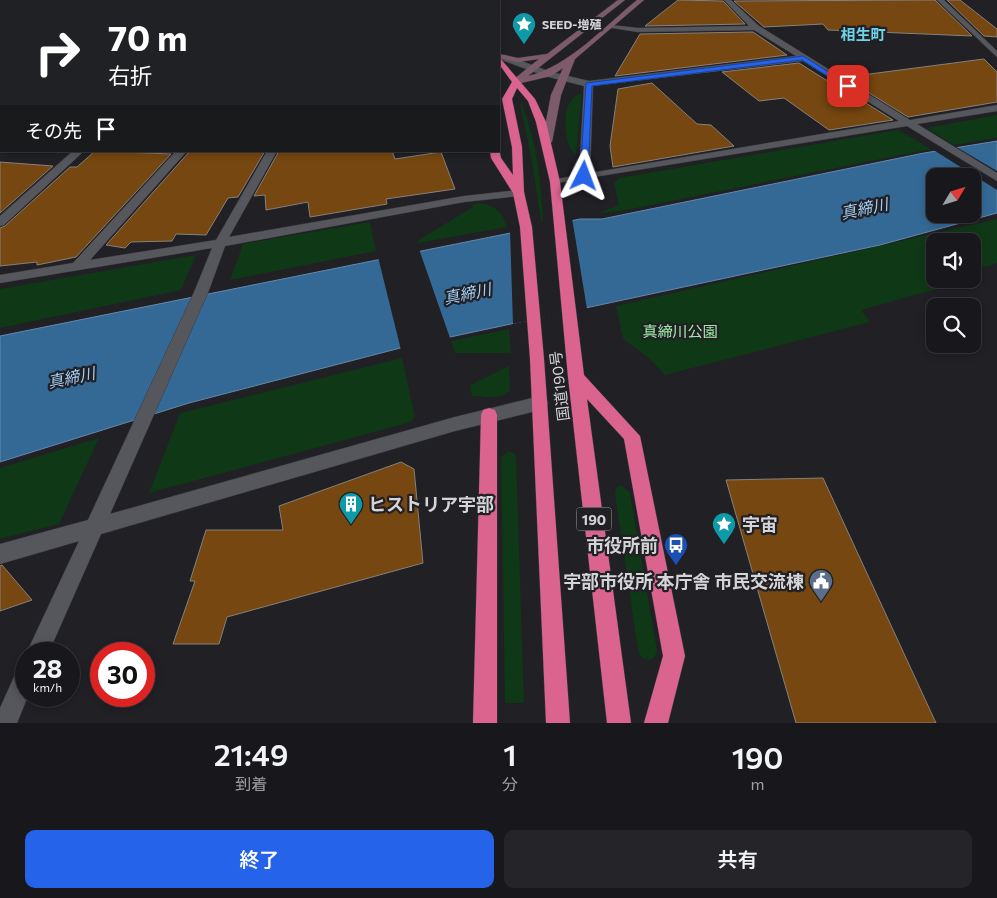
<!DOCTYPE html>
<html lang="ja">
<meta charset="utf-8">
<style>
body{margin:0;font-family:Commissioner,"Noto Sans JP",sans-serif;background:#252529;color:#f1f3f6;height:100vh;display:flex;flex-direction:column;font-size:19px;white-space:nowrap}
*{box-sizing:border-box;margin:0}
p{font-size:16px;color:#9fa0a3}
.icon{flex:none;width:28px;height:28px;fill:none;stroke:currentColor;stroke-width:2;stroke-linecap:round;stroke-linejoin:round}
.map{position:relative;height:723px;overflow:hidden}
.sheet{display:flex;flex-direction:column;background:#18181c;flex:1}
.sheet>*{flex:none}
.guide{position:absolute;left:0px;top:0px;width:500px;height:152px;box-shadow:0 2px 8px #0003,0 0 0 1px #36373b;background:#202124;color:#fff;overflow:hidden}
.needle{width:32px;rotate:52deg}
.tools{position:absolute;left:926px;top:168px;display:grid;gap:10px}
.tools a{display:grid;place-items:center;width:55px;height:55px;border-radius:10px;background:#18181c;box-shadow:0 2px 8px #0003,0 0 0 1px #36373b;font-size:25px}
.speed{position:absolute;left:15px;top:642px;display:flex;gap:10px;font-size:25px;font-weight:700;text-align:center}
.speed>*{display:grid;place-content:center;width:65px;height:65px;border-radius:50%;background:#18181c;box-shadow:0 2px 8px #0003,0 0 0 1px #36373b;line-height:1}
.speed small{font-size:12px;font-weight:400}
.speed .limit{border:8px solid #d22;background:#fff;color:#111}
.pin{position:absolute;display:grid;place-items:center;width:42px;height:42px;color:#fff;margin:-21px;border-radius:10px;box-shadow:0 2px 8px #0006}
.me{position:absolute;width:55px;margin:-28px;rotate:3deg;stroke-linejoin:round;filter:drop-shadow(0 0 4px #0008)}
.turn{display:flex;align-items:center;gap:18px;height:105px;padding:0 25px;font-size:22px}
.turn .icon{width:65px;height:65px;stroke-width:2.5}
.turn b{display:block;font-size:35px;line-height:42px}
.then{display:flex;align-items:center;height:48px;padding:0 25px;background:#0003;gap:10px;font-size:19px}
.eta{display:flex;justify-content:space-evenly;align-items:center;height:85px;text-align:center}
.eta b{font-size:30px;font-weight:600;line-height:35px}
.button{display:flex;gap:10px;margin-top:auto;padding:10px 25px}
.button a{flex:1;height:58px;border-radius:10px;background:#2563eb;color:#fff;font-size:20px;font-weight:600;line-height:58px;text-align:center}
.button a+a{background:#252529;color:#f1f3f6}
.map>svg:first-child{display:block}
</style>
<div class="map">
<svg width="997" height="723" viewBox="0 0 997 723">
<rect width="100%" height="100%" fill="#202025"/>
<path fill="#0f3816" d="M582 93 576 154 574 153C562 140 560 98 582 93Z
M520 104H522C537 143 541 180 543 221H541L532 162Z
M997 115V138L954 145 927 128Z
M898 130 931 149 621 211 599 213 619 205 614 183 619 178Z
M479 203C495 204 503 213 507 227L418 243 417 241 473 207 472 204Z
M997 219V263L973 270 972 241H935V279H955L951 285 861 310 870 322 665 375 650 359 623 339 616 306Z
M370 222 376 251 230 280 243 244Z
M196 255 181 290 0 328V289Z
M509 329 511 353H455L451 341Z
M402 358 415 417 411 422 149 493 180 413Z
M509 366 510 390C501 401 485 396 472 396L470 385Z
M99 438 59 524 0 539V468Z
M508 451 515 454 516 457 524 703H505L501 458Z
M621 485 630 493 657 651 654 658 649 660 642 658 638 650 615 494 616 488Z"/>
<path fill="#346996" stroke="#6489aa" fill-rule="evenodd" d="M997 141V213L880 245 408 346 189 403 0 462V336L580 219H602L924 153ZM935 176H972V214H935Z"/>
<path fill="#202025" d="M953 145 997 171V190L932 149Z
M572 218 587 309 513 324 510 230Z
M419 249 450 338 401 350 378 257Z"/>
<path fill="#764710" stroke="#85817d" d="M678 0 723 1 745 24 645 26Z
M935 0 972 36 828 30 823 24 764 27 734 1Z
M947 0H960L997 29V37L984 36Z
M753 32 787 55 615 76 640 34Z
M984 59 997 72V102L908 117 845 78 868 83 862 75Z
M799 63 826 80H829L893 120 829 130 784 98 759 101 722 72Z
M652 83 697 124 711 125 734 146 613 167 610 146 618 89Z
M95 151 171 154 76 257 37 265V262L0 266V228L5 226 70 167H77Z
M190 151H265L238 197 228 198 206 235 176 234 172 241 131 242 125 248 106 245Z
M279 151H392L395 159 441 152 455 189 386 199 387 204 310 217 308 202 266 210 265 195 254 196Z
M0 162 53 166 0 213Z
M401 462 414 469 423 563 227 617 219 644H173L195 581H190L206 530H283L279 506Z
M823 478 936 723H796L726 480Z
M2 565 32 600 0 611V566Z"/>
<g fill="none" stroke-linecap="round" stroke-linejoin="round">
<g stroke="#3b3b3e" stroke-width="1">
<path id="street" d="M231 0H239V1H231Z
M724 0H731L759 26 910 120 997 105V111L917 124 997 173V181L907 126 551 184V180L579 175 584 86 545 76 499 59V55H505L551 72 589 81 796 56 754 30 638 32 606 27 610 25 638 28 749 26ZM803 61 899 121 590 173 593 86Z
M937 0H944L997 51V57Z
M0 115H1V121H0Z
M73 151H84L4 225 0 226V216Z
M176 151H187L90 260 216 240 267 151H277L229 237 464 196 519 190 525 193 519 196 464 202 225 246 209 290 110 514 455 417 540 396 546 398 548 403 546 408 540 410 455 431 101 534 48 654H26L79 541 0 564V544L88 520 195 290 212 248 0 283V275L73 263Z
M26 665V696H28L17 723H0V708L18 668Z"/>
</g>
<g stroke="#3b3b3e" stroke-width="1">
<path id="secondary" d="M618 0H625L528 76C568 67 605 26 637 0H644L575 59 561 95 552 142 543 144 542 142 551 95 563 68 551 76 517 84 514 83V79L539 59 518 62 499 58V54L518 58 547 54Z
M0 80H1V86H0Z
M1 92V98L0 99V93Z"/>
</g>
<g stroke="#3b3b3e" stroke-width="1">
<path id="highway" d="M381 0H389V1H381Z
M410 0H418V1H410Z
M499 57 535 99 546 122 560 182 584 375 640 436 685 656 668 723H644L663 656 624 439 587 399 631 723H607L568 377 550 182 536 122 528 101 517 88 512 99 522 147 524 192 532 227 544 359 570 723H546L530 359 520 227 513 193 491 158 490 151H499V149L501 158 513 175 512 147 502 99 512 82 499 64Z
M489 408 495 410 497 415V723H473L481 415 483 410Z"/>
</g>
<use href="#street" fill="#56575c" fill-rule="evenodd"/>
<use href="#secondary" fill="#7e5b6b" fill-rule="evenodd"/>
<use href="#highway" fill="#db648e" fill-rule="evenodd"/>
</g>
<path fill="#2563eb" stroke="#184099" d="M803 56 851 86 846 88 802 60 592 86 588 176 584 179 580 176 586 83Z"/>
<defs>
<g id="sight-pin" transform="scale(1.25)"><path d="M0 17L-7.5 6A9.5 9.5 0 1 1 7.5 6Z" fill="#0f9aa8" stroke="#202025"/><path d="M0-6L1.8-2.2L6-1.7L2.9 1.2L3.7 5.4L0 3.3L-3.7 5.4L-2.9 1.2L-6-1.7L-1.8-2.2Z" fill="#fff"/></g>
<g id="building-pin" transform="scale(1.25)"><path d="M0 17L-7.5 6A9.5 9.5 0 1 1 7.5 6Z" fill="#0f9aa8" stroke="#202025"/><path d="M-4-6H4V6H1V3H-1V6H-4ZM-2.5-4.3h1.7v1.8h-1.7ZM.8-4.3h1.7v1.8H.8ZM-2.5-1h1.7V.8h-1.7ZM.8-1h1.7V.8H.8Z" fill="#fff"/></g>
<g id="bus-pin" transform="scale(1.25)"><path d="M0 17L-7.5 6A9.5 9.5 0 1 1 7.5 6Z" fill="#1a4fb4" stroke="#202025"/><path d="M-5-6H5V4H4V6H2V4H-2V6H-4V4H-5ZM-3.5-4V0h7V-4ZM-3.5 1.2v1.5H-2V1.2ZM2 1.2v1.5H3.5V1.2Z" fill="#fff"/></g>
<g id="civic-pin" transform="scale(1.25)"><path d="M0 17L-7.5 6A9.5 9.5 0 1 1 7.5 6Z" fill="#5c6f8a" stroke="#202025"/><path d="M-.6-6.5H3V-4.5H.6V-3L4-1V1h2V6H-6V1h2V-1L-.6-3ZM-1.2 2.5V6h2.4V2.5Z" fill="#fff"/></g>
</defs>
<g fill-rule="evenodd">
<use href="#sight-pin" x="524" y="24"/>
<use href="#building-pin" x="351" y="504"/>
<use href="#sight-pin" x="724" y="524"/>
<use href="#bus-pin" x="676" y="545"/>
<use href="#civic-pin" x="821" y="581"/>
</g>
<g text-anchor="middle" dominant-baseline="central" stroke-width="4.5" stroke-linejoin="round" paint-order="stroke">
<g font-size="12" font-weight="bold" fill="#d5d5d8" stroke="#202025" text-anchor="start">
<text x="542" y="24">SEED-増殖</text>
</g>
<rect fill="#202025" stroke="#9f9fa2" stroke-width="1" x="576.5" y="507.5" width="35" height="23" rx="4"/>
<g font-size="14" font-weight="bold" fill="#d5d5d8">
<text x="594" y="519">190</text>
</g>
<g font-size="15" font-weight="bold" fill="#6dd4e9" stroke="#202025">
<text x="863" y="34">相生町</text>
</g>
<g font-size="15" fill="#a0eca6" stroke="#202025">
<text x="680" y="331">真締川公園</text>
</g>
<g font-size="15" fill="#d5d5d8" stroke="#202025">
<text transform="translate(559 386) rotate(-97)">国道190号</text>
</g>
<g font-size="16" font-style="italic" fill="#a3cff7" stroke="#202025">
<text transform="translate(864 208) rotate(-12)">真締川</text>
<text transform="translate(467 293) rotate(-12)">真締川</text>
<text transform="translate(71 377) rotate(-12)">真締川</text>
</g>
<g font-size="18" font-weight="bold" fill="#d5d5d8" stroke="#202025" text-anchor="start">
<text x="368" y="504">ヒストリア宇部</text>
<text x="742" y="524">宇宙</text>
<text x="658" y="545" text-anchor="end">市役所前</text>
<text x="804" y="581" text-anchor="end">宇部市役所 本庁舎 市民交流棟</text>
</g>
</g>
</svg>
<div class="tools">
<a><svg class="needle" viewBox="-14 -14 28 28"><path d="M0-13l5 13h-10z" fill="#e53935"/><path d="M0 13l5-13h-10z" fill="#9fa0a3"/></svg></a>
<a><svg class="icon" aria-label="sound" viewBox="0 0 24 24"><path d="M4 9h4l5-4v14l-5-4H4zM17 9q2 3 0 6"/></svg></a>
<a><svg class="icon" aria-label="search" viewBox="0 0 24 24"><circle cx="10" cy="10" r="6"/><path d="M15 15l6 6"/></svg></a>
</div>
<div class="speed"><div>28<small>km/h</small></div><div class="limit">30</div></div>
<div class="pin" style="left:848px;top:86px;background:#d93025"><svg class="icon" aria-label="arrive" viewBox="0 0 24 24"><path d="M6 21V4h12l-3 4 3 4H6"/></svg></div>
<svg class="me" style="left:584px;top:176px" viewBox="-20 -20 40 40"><path d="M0-17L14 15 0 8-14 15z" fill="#2563eb" stroke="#fff" stroke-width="4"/></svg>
<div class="guide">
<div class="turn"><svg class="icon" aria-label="right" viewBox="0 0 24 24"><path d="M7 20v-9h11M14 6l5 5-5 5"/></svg><div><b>70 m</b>右折</div></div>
<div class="then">その先<svg class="icon" aria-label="arrive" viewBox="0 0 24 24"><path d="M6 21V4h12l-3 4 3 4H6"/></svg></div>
</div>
</div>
<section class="sheet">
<div class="eta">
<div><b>21:49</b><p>到着</p></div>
<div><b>1</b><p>分</p></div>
<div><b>190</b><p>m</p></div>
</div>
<div class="button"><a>終了</a><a>共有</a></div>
</section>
